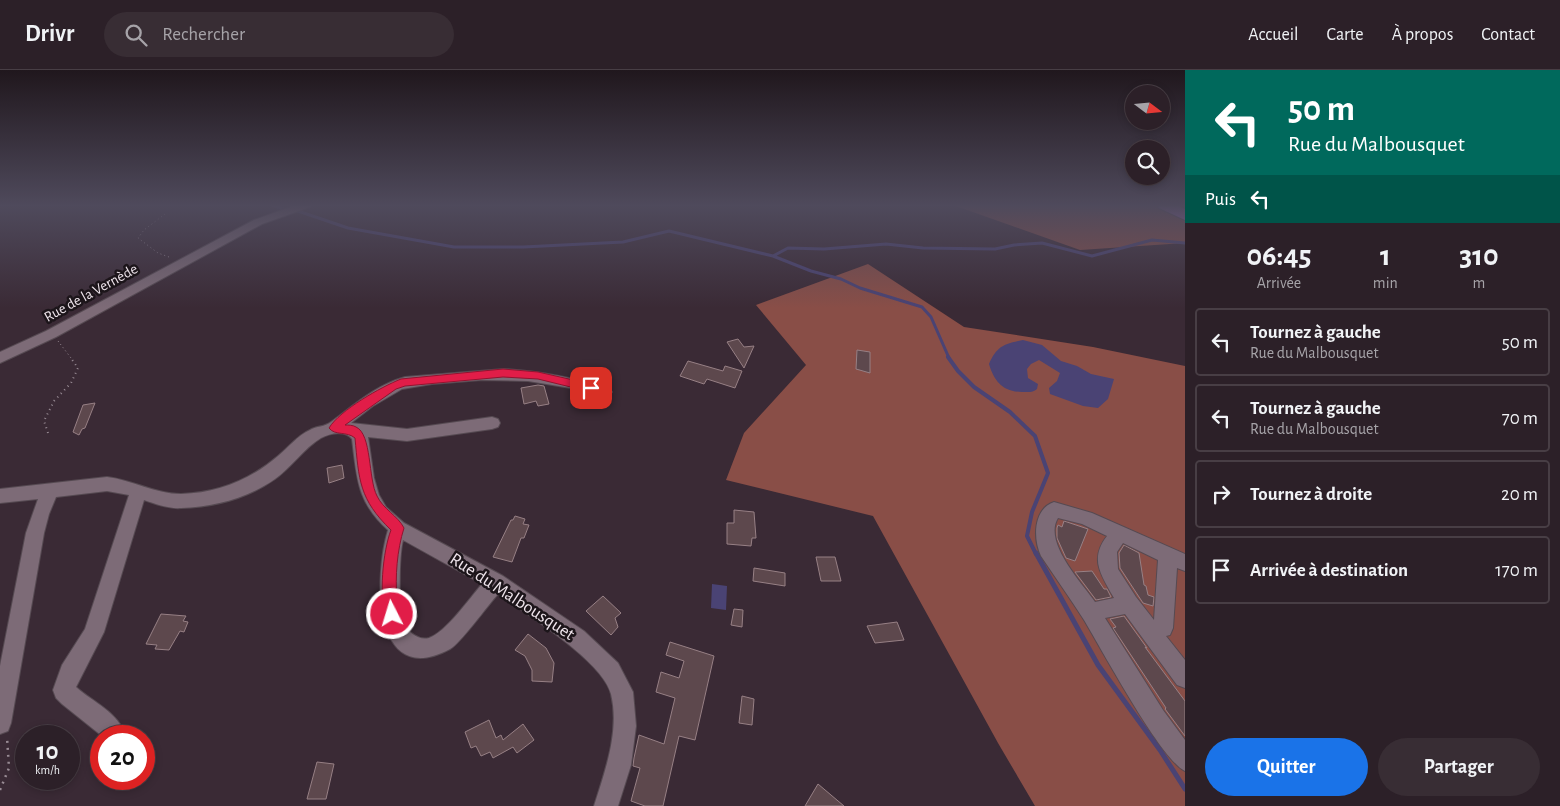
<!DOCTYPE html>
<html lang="fr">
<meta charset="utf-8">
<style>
body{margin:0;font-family:"Alegreya Sans",sans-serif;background:#382d34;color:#f1f3f6;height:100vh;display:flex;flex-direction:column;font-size:19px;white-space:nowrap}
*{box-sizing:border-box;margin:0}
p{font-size:16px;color:#a6a3a8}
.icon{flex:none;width:28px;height:28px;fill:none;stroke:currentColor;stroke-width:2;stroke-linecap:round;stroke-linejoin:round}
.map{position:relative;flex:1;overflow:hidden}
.details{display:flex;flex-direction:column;background:#2c2028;width:375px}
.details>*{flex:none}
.top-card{background:#00695c;color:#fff;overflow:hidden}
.needle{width:32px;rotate:106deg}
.tools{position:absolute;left:1125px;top:15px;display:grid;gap:10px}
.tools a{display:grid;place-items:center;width:45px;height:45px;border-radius:50%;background:#2c2028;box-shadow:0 2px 8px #0003,0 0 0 1px #483e45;font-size:25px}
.speed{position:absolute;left:15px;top:655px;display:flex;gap:10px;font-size:25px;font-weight:700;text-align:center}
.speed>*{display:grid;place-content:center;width:65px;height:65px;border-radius:50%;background:#2c2028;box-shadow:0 2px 8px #0003,0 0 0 1px #483e45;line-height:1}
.speed small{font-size:12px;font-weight:400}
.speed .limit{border:8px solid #d22;background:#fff;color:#111}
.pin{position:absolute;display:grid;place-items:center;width:42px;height:42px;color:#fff;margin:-21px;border-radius:10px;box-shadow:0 2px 8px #0006}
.me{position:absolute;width:55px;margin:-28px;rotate:355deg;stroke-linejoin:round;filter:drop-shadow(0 0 4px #0008)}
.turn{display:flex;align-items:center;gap:18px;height:105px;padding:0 20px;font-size:22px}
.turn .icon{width:65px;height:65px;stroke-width:2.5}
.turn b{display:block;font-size:35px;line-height:42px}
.then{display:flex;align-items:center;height:48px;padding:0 20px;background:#0003;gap:10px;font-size:19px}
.eta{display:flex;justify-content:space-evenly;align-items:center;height:85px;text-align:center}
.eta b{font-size:30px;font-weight:600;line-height:35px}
.primary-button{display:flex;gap:10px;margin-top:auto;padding:10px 20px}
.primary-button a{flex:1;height:58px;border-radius:30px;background:#1a73e8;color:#fff;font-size:20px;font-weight:600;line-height:58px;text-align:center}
.primary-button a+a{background:#382d34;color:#f1f3f6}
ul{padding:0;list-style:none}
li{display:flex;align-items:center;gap:15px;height:68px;margin:0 10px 8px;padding:0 10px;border:2px solid #483e45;border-radius:5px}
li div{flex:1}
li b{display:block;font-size:19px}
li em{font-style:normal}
header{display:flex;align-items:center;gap:30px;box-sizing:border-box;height:70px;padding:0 25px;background:#2c2028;border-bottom:1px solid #483e45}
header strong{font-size:24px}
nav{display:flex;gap:28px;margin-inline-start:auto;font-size:18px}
.search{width:350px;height:45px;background:#382d34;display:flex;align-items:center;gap:12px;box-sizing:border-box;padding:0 18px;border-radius:28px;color:#a6a3a8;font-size:19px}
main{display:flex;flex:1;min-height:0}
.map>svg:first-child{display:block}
</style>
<header>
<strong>Drivr</strong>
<div class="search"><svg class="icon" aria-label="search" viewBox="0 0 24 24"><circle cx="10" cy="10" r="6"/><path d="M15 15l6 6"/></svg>Rechercher</div>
<nav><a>Accueil</a><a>Carte</a><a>À propos</a><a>Contact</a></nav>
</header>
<main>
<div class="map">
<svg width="1185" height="736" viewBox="0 0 1185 736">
<rect width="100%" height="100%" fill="#3a2a35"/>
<path fill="#894e47" d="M953 135H1185V173L1080 180Z
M868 194 964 257 1093 277 1185 296V736H1035L998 673 873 446 726 410 744 363 806 295 756 235Z"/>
<path fill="#4a4374" d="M1023 270 1042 275 1061 291 1077 296 1091 304 1114 309 1108 329 1098 338 1083 336 1050 324 1049 318 1057 311 1060 303 1039 290 1031 294 1027 299 1028 308 1038 314 1037 319C1033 323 1028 322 1022 322 1003 322 994 311 989 294 997 276 1004 274 1023 270Z
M712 514 727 516 726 540 711 538Z"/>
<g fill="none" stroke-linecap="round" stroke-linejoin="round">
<path stroke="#4a4374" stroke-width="3" d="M272 135 283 139
M295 140 348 158 454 177H523L623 172 669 161 773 186 811 201 841 209 860 218 922 237 931 247 949 288
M773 186 788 178 824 179 886 174 923 178 995 179 1014 175 1042 173 1092 186 1152 170 1185 173"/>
<path stroke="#4a4374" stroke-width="4" d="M948 287 958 301 974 317 1010 342 1035 366 1048 403 1032 442 1027 466 1036 484"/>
<path stroke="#4a4374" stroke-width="5" d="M1036 483 1098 595 1160 680 1185 719"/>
</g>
<path fill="#5d484d" stroke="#978085" d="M738 269 744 277 754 276 744 298 727 272Z
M857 280 870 282V303L856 299Z
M688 291 723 301 725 296 742 301 735 318 707 309 704 314 680 306Z
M538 315 544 316 549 334 538 336 536 331 524 334 521 318Z
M95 333 85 358 82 359 79 365 73 362 83 335Z
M342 395 344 408 329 413 327 398Z
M734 440 754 442 756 468H752L751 476 727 474V453H734Z
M515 446 525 449 523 454 529 455 524 468H521L512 492 493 487 511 450H513Z
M1064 451 1088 459 1075 491 1066 488 1057 468V458L1058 455 1062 457Z
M1124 475 1139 483 1144 515 1146 516 1148 525 1154 527 1153 536 1143 533 1120 498 1119 483Z
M816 487H835L841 511H821Z
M754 498 785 503V516L753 511Z
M1092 501 1104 519H1107L1111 527 1096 530 1075 502Z
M603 526 621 543 615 548 618 557 611 565 586 541Z
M734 539 743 540 742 557 731 555Z
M161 544 186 546 183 551 188 552 184 562 180 561 169 580 155 579 157 575 146 574Z
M1124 546 1147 578 1145 577 1185 631V666L1165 639 1166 638 1113 558 1116 557 1110 549Z
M897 552 904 570 875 573 867 556Z
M528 564 546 578 554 593 552 612 532 611V600L525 586 515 580Z
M670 572 714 586 695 670 679 666 663 736H645L631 731 640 698 633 696 634 688 639 665 664 674 675 628 656 622 661 602 679 608 684 591 666 585Z
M742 626 754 629 752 655 739 653Z
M489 650 496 668 501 665 503 670 523 654 534 670 517 683 513 677 493 688 490 682 481 686 476 676 471 678 465 662Z
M317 692 334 694 326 729H307Z
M818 714 844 736H805Z"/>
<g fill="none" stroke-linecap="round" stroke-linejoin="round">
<g stroke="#564a52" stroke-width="2">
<path id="minor" d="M296 135H312L310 137 262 154 56 267 0 293V282L46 261 254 150Z
M504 299C541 301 574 308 609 318L612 322 609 326 604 327 577 319 528 311 481 310 432 314 402 319 373 336 351 353 407 359 492 347 498 349 500 353 498 357 492 359 407 371 368 367 374 408 379 425 386 437 404 453 503 506 584 561 618 593 633 622 636 656 631 695 618 736H594C605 701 620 661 611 624 603 591 526 544 498 524 488 535 460 574 450 579 372 621 374 505 388 460 357 432 357 409 352 369 345 360 330 363 321 368 304 378 291 398 275 409 248 428 214 437 181 438 169 439 156 434 144 430L104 562 76 617C94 633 118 642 126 666H102L62 634 56 628 53 620 62 595 85 559 129 425 107 421 56 427 49 444 44 463 11 653 8 661 0 664V596L26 463 38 429 0 433V419L107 407C132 410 156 424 181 424 218 423 250 410 278 386 288 378 298 365 310 360 316 356 325 357 331 352 354 335 376 315 405 307ZM403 470 482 514C469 529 446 562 429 568 419 571 408 562 404 554 398 539 399 486 403 470Z
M1054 432 1092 443 1185 484V501L1177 498 1173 558 1170 565 1166 566 1185 590V618L1177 615 1125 544 1105 548 1163 640 1185 670V701C1161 690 1101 578 1084 550 1070 528 1055 507 1041 486 1033 469 1033 439 1054 432ZM1058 448 1082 454 1107 466C1089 489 1101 505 1114 528L1095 532C1081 512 1043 472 1058 448ZM1123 473 1158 490 1154 550 1136 527 1118 499 1117 482Z"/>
</g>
<g stroke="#564a52" stroke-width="2">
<path id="highway" d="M1157 135H1177L1185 139V150L1159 138Z"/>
</g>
<path stroke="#998c95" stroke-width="1" stroke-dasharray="1 3" stroke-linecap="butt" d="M165 144 144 160 138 168 158 183 169 187
M58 271 71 288"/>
<path stroke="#998c95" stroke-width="2" stroke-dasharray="1 4" stroke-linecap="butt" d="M48 363 44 351 54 331 71 313 78 298 70 287"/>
<path stroke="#998c95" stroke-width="2.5" stroke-dasharray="2 5" stroke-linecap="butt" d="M0 720 9 698 7 667"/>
<use href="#minor" fill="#7d6b77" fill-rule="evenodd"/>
<use href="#highway" fill="#ad6ecb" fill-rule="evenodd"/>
</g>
<linearGradient id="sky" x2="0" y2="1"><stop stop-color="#20171d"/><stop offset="0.57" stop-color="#4f4a5c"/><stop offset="1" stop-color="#4f4a5c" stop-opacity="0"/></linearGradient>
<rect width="1185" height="238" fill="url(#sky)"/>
<path fill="#e11d48" stroke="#92132f" d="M503 299 538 302 591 314 597 318 591 322 538 309 503 307 405 316 396 319 345 355C348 355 353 355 356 357 372 364 368 409 377 426 383 439 398 446 404 458 397 480 395 507 397 529 397 537 400 542 397 549L392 551 387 549C378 528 383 481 391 460 359 429 359 410 355 368 347 361 335 366 329 358 340 340 381 317 401 309Z"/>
<g text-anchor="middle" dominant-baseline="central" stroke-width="5" stroke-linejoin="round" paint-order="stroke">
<g font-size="15" fill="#efe5ec" stroke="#1c151a">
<text transform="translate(91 223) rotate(-29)">Rue de la Vernède</text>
</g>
<g font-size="18" fill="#efe5ec" stroke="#1c151a">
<text transform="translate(512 527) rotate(33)">Rue du Malbousquet</text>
</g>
</g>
</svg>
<div class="tools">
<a><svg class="needle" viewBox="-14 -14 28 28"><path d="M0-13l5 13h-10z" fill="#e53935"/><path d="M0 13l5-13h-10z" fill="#a6a3a8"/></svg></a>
<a><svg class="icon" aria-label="search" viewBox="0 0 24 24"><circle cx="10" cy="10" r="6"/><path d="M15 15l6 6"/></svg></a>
</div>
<div class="speed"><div>10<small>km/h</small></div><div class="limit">20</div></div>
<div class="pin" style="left:591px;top:318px;background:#d93025"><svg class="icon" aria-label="arrive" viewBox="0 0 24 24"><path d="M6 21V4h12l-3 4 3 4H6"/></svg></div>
<svg class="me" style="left:392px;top:544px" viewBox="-20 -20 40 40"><circle r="17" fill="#e11d48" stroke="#fff" stroke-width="3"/><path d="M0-11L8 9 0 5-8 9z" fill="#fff"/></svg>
</div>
<section class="details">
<div class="top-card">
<div class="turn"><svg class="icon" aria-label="left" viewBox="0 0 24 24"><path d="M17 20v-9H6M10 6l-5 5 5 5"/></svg><div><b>50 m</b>Rue du Malbousquet</div></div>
<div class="then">Puis<svg class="icon" aria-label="left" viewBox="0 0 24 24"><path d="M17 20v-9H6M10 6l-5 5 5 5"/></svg></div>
</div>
<div class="eta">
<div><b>06:45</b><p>Arrivée</p></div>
<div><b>1</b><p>min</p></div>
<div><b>310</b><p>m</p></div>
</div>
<ul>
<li><svg class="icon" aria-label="left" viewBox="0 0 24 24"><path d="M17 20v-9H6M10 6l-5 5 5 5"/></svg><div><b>Tournez à gauche</b><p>Rue du Malbousquet</p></div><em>50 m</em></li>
<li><svg class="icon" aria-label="left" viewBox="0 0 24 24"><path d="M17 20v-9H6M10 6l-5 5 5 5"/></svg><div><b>Tournez à gauche</b><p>Rue du Malbousquet</p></div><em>70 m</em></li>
<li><svg class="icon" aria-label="right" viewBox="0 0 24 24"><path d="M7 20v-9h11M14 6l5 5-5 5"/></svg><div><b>Tournez à droite</b></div><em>20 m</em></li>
<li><svg class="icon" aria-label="arrive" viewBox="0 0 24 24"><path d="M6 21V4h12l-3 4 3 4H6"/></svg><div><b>Arrivée à destination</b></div><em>170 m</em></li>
</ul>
<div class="primary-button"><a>Quitter</a><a>Partager</a></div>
</section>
</main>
